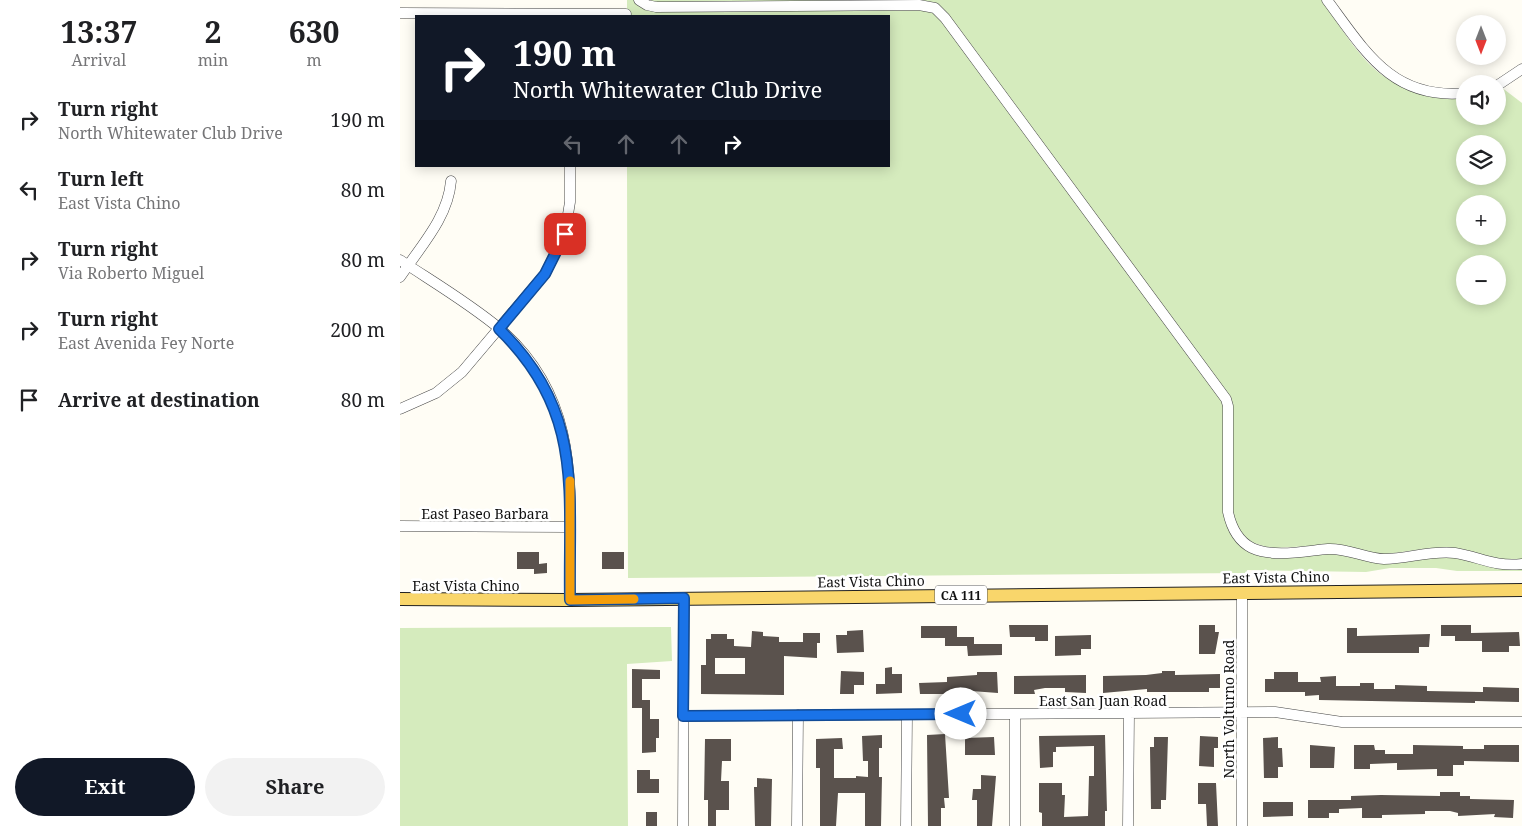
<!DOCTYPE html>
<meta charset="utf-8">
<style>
body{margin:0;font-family:"Noto Serif",serif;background:#f2f2f2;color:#202124;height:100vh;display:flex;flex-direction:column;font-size:19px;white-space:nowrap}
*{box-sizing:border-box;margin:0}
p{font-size:16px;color:#757577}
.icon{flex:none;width:28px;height:28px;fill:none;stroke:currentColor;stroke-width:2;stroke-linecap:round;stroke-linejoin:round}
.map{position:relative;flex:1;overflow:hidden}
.details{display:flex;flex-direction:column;background:#fff;width:400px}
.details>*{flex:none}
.hud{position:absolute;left:15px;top:15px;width:475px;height:152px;border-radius:0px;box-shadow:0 2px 12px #0003;background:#111827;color:#fff;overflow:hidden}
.needle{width:32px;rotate:180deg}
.fabs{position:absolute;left:1056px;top:15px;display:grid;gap:10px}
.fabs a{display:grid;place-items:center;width:50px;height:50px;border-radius:50%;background:#fff;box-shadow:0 2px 12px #0003;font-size:25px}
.pin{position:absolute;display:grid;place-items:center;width:42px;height:42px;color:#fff;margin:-21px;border-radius:10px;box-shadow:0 2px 8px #0006}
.me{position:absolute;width:55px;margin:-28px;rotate:270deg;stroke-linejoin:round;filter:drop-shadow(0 0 4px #0008)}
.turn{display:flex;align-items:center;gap:18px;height:105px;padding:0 15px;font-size:22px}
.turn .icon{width:65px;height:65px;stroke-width:2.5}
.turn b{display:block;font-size:35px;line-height:42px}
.lanes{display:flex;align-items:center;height:48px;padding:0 15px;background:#0003;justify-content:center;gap:25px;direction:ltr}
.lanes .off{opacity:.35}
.eta{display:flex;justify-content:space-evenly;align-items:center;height:85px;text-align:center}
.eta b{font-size:30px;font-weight:700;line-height:35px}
.button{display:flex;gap:10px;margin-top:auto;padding:10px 15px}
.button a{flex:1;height:58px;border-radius:30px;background:#111827;color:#fff;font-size:20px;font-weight:700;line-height:58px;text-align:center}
.button a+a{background:#f2f2f2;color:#202124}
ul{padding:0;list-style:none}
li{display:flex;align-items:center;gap:15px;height:70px;padding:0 15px}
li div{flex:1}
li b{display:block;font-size:19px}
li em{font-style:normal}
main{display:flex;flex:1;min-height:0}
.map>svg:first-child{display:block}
</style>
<main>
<section class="details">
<div class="eta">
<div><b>13:37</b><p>Arrival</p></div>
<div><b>2</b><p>min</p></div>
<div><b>630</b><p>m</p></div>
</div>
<ul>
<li><svg class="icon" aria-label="right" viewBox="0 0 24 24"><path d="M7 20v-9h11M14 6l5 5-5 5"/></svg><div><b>Turn right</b><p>North Whitewater Club Drive</p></div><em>190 m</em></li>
<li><svg class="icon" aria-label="left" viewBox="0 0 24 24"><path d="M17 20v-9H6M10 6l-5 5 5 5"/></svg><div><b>Turn left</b><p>East Vista Chino</p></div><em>80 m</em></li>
<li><svg class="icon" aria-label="right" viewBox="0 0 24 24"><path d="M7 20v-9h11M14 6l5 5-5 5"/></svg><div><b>Turn right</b><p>Via Roberto Miguel</p></div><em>80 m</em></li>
<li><svg class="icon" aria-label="right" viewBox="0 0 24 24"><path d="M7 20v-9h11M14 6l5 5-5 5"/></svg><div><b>Turn right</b><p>East Avenida Fey Norte</p></div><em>200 m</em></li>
<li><svg class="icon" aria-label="arrive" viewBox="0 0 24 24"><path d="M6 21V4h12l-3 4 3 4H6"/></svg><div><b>Arrive at destination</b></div><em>80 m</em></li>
</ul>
<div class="button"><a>Exit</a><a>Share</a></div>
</section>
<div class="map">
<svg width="1122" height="826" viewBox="0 0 1122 826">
<rect width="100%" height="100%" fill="#fffdf5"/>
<path fill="#d5ebbd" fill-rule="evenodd" d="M227 0H922C938 23 966 71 993 81 1015 89 1042 91 1065 97V116H1098V88L1101 87 1122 103V561L1108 562 1046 548 1023 549 980 555 934 545 870 548 851 542 839 531 833 516 824 403V512L846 549 1037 556 1058 557 1090 567 1122 568V571H1057L1036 568H990L966 572 847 570V573L228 578 227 166H489V16H227ZM1065 144H1098V176H1065ZM1065 204H1098V236H1065ZM1065 264H1098V296H1065Z
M271 627 272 661 227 664 228 826H0V628Z"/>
<path fill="#5a524d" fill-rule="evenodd" d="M117 552H139V564L147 563V573L134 574V569H117Z
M202 552H224V569H202Z
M609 625H648V641H635V637H610Z
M799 625H815V632H819L815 654H799Z
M1041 625H1071V633L1119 632 1120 646H1109V652H1082V641H1055V636H1041Z
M521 626H557V637H574V644H602V655L568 656 567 646H545V638H521Z
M947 628H957V636L1030 634 1029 647H1019V653H947Z
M463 630 464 652 437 653 436 635H447V631Z
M352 631 363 632V636L379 637V642H403V633H420V643H417V658L384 656V695L301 694V665H306V639H311V634H327V639H334V646L351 647ZM315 658H345V674H315Z
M691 635V649H681V655L655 656V636Z
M492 667V674H502V693L476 694V684H485V668Z
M232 669 260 670V679H242V700H250V719H259V738H256V752L242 753V708H232Z
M441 671 464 672V685H454V694H440Z
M762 671H775V675L820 674V688H809V692H747V689L703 693V676L746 675 762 673Z
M577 672H597L598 693 558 690V694H520L519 683 547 682V677L577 675Z
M874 672H898V682H921L920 677 936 676V686H960V683H974V689H995V685L1027 686V691L1083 692V687L1119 688V702L1075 701V703L919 700V695L905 696V692H865V679H874Z
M686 675V693L665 692V688H645L634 690 635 694H614V676Z
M545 734 549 798H544L545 808H541V826H528L527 735Z
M482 735V748H479V777H482L481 826H465V793H438L436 826H420V768H416V739L442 738 443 749H434V778H456V776L468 777V761H463L462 736Z
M705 735 707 811H705V826H642V813L639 812V783H662V795H665L664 817 688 816 689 776H694V746L656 747V752H653V767L640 768 639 736Z
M800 736 818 737V748H814V767L799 766Z
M594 737 595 755H565V738Z
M754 737H768L766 800H761V809H751L750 747H754Z
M878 737V748H882L883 767H878V778H864L863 738Z
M305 739H331V761H322L321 781H329V810H316V826H308V800H304Z
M910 745 935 747 934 768H910Z
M954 745H974L975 750H985V754H1013V745L1063 746V749H1084V745H1119V762L1064 761V765H1053V776H1037V769L997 770V763L970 764V769H954Z
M237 770H250V779H259V793H237Z
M581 775 596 776 592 826H577V800H572L573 789H581Z
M357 778 372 779 371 826H355L354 787H357Z
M798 783H816L818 826H807L806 804H798Z
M1040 792H1060V796H1070V799L1114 800 1113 818 1094 817 1095 814 1058 816V813L1050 811H1025V814L982 815V818H962V808L939 809V813H929V818H908V800H951V796L981 795 1040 796Z
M863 802H893V816L863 817Z
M246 812H257V826H246Z"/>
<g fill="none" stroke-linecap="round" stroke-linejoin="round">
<g stroke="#444" stroke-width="11">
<path id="minor" d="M239 0 247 5 256 7 519 5 535 8 545 18 826 399 828 406V512C831 526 838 541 852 548 874 558 905 551 928 549 947 548 965 558 984 559 1008 559 1031 550 1055 553 1080 557 1094 567 1122 564
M927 0C965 51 992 100 1065 93
M0 13 226 14
M1098 85 1122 69
M0 260C33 282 69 303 100 329 186 404 168 499 170 600
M0 277C20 247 48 218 51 181
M0 409 36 393 62 372 145 274 165 233 170 202V166
M0 526 169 527
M615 714V826
M283 716 875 712 942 722H1122
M283 826 284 598
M397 826 398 715
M506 826 507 715
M728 826 729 713
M842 826V593"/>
</g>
<g stroke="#222" stroke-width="14">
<path id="major" d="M0 599 170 600 1122 590"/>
</g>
<use href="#minor" stroke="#fff" stroke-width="10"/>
<use href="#major" stroke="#f9d66b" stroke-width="12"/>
</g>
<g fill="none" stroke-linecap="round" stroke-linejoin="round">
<g stroke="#114b97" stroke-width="12">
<path id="route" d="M165 234 145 274 99 329C185 412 168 492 170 600L284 598 283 716 561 714"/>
</g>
<use href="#route" stroke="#1a73e8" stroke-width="9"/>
<path stroke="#f59e0b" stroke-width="9" d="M170 481V600L234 599"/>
</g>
<g text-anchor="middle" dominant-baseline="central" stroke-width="5" stroke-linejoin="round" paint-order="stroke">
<rect fill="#fff" stroke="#585858" stroke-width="1" x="535" y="585.5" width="52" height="19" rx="4"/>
<g font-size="12" font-weight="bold" fill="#111">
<text x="561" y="595">CA 111</text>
</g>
<g font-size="14" fill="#111" stroke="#fff">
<text x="85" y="513">East Paseo Barbara</text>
<text transform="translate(876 577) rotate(-1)">East Vista Chino</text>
<text transform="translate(471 581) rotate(-1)">East Vista Chino</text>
<text x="66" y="585">East Vista Chino</text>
<text x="703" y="700">East San Juan Road</text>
<text transform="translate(828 709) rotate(-90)">North Volturno Road</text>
</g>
</g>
</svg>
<div class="fabs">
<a><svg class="needle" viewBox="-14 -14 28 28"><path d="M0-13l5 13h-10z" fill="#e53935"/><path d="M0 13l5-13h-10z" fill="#757577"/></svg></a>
<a><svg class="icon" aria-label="sound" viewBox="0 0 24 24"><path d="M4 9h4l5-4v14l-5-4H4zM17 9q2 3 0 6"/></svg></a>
<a><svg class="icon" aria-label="layers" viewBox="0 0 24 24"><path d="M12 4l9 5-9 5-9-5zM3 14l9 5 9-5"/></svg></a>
<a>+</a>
<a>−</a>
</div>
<div class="pin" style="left:165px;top:234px;background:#d93025"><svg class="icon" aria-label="arrive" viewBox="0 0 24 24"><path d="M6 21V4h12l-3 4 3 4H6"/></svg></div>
<svg class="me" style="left:561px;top:714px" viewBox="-20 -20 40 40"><circle r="19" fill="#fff"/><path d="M0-13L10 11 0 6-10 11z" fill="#1a73e8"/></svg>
<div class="hud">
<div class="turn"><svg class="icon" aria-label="right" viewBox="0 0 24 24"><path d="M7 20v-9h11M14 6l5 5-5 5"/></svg><div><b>190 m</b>North Whitewater Club Drive</div></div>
<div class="lanes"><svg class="icon off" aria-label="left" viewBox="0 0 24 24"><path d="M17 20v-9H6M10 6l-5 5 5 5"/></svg><svg class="icon off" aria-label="ahead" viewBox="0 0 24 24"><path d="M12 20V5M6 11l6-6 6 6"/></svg><svg class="icon off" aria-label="ahead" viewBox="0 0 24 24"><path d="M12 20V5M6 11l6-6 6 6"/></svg><svg class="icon" aria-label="right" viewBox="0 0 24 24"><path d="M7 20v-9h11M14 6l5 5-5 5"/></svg></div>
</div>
</div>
</main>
